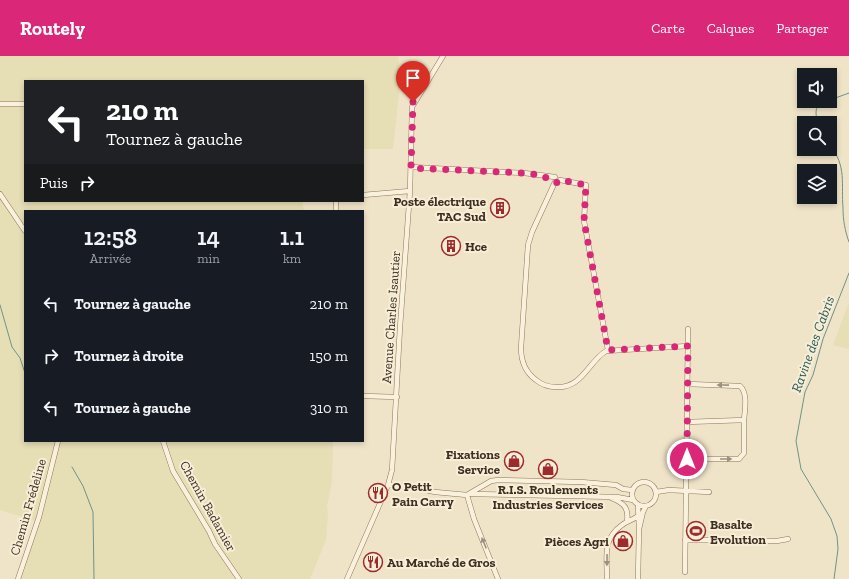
<!DOCTYPE html>
<html lang="fr">
<meta charset="utf-8">
<style>
body{margin:0;font-family:"Zilla Slab",serif;background:#20242c;color:#f1f3f6;height:100vh;display:flex;flex-direction:column;font-size:15px;white-space:nowrap}
*{box-sizing:border-box;margin:0}
p{font-size:13px;color:#9ea1a6}
.icon{flex:none;width:22px;height:22px;fill:none;stroke:currentColor;stroke-width:2;stroke-linecap:round;stroke-linejoin:round}
.map{position:relative;flex:1;overflow:hidden}
.drawer{position:absolute;left:24px;top:154px;width:340px;height:232px;display:flex;flex-direction:column;background:#171b24;border-radius:0px;box-shadow:0 2px 6px #0003}
.drawer>*{flex:none}
.banner{position:absolute;left:24px;top:24px;width:340px;height:122px;border-radius:0px;box-shadow:0 2px 6px #0003;background:#202124;color:#fff;overflow:hidden}
.buttons{position:absolute;left:797px;top:12px;display:grid;gap:8px}
.buttons a{display:grid;place-items:center;width:40px;height:40px;border-radius:0px;background:#171b24;box-shadow:0 2px 6px #0003;font-size:20px}
.pin{position:absolute;display:grid;place-items:center;width:34px;height:34px;color:#fff;margin:-41px -17px;border-radius:50% 50% 50% 0;rotate:-45deg;box-shadow:0 0 4px #0007}
.pin .icon{rotate:45deg}
.me{position:absolute;width:44px;margin:-22px;rotate:0deg;stroke-linejoin:round;filter:drop-shadow(0 0 3px #0008)}
.turn{display:flex;align-items:center;gap:14px;height:84px;padding:0 16px;font-size:18px}
.turn .icon{width:52px;height:52px;stroke-width:2.5}
.turn b{display:block;font-size:28px;line-height:34px}
.then{display:flex;align-items:center;height:38px;padding:0 16px;background:#0003;gap:8px;font-size:15px}
.eta{display:flex;justify-content:space-evenly;align-items:center;height:68px;text-align:center}
.eta b{font-size:24px;font-weight:600;line-height:28px}
ul{padding:0;list-style:none}
li{display:flex;align-items:center;gap:12px;height:52px;padding:0 16px}
li div{flex:1}
li b{display:block;font-size:15px}
li em{font-style:normal}
header{display:flex;align-items:center;gap:24px;box-sizing:border-box;height:56px;padding:0 20px;background:#db2777;color:#fff}
header strong{font-size:19px}
nav{display:flex;gap:22px;margin-inline-start:auto;font-size:14px}
.map>svg:first-child{display:block}
</style>
<header>
<strong>Routely</strong>
<nav><a>Carte</a><a>Calques</a><a>Partager</a></nav>
</header>
<div class="map">
<svg width="849" height="523" viewBox="0 0 849 523">
<rect width="100%" height="100%" fill="#f0e4c8"/>
<path fill="#e6deb5" d="M0 0H398L401 21 393 93H363V25H25V145H302L304 155H25V385H333L332 426 327 450 328 458 326 484 310 523H16L35 465 0 454Z
M849 246V293L833 289Z"/>
<g fill="none" stroke-linecap="round" stroke-linejoin="round">
<path stroke="#6f938a" stroke-width="1" d="M830 44 849 37
M818 67C815 58 814 48 825 45
M830 90C847 109 841 129 843 152 843 164 845 175 849 186
M0 249 12 291 20 302 25 317
M72 411 83 430 93 456 94 523
M834 523 838 493 837 480 831 463 801 413 796 385 805 336 813 319 823 283 849 217"/>
<g stroke="#8d765c" stroke-width="5.5">
<path id="minor" d="M0 48H25
M411 111 524 117 555 121
M560 124 586 129 584 165 608 294
M555 126 532 176 528 189 521 292C521 305 525 316 536 324 542 329 548 331 556 331 582 333 588 306 606 295L688 290
M0 138 25 175
M363 139 410 135
M336 155V145
M687 328 740 330C748 337 745 353 744 364
M363 340 397 341
M163 385 173 415 209 475 215 488 239 523
M687 403H739L744 397V364L687 366
M632 438a12 12 0 1 1 24 0a12 12 0 1 1-24 0Z
M388 429 412 431 435 436 467 439 491 425 498 424 581 426 616 429 623 433 632 434
M656 436 669 434 709 436
M471 438 617 441 633 444
M467 439 474 463 498 523
M611 442C624 447 629 452 627 465
M638 449 639 473 643 456 646 450
M685 484 777 485 788 483
M685 516 688 273
M18 523 39 461 58 385
M347 523 388 429 392 414 400 271 410 135 412 51 443 0
M607 523C607 501 602 483 622 469 627 465 633 464 638 460
M638 523 639 473"/>
</g>
<use href="#minor" stroke="#faf1dc" stroke-width="4.5"/>
</g>
<defs><path id="oneway-solid" d="M-6-.8H1V-3.2L6.5 0L1 3.2V.8H-6Z"/></defs>
<g fill="#9c907e">
<use href="#oneway-solid" transform="translate(723 329) rotate(-179)"/>
<use href="#oneway-solid" transform="translate(726 403)"/>
<use href="#oneway-solid" transform="translate(484 487) rotate(-112)"/>
<use href="#oneway-solid" transform="translate(607 504) rotate(91)"/>
</g>
<g fill="none" stroke-linecap="round" stroke-linejoin="round">
<path stroke="#db2777" stroke-width="7" stroke-dasharray="0 12.6" d="M413 46 411 112 524 117 541 119 556 127 560 124 586 129 584 165 608 294 688 290 687 403"/>
</g>
<defs>
<g id="building-ring" transform="scale(1)"><circle r="9.5" fill="#f7eed8" stroke="#9e2a2b" stroke-width="1.5"/><path d="M-4-6H4V6H1V3H-1V6H-4ZM-2.5-4.3h1.7v1.8h-1.7ZM.8-4.3h1.7v1.8H.8ZM-2.5-1h1.7V.8h-1.7ZM.8-1h1.7V.8H.8Z" fill="#9e2a2b"/></g>
<g id="shop-ring" transform="scale(1)"><circle r="9.5" fill="#f7eed8" stroke="#9e2a2b" stroke-width="1.5"/><path d="M-5-2.5h2.3a2.7 3.5 0 0 1 5.4 0H5L5.5 6h-11ZM-1.5-2.5h3a1.5 2.3 0 0 0-3 0Z" fill="#9e2a2b"/></g>
<g id="restaurant-ring" transform="scale(1)"><circle r="9.5" fill="#f7eed8" stroke="#9e2a2b" stroke-width="1.5"/><path d="M-5-6h1v4h1v-4h1v4h1v-4h1v5L-1.5 .5V6h-2V.5L-5-1ZM5-6V6H3V1.5H1.5Q1.5-4 5-6Z" fill="#9e2a2b"/></g>
<g id="stadium-ring" transform="scale(1)"><circle r="9.5" fill="#f7eed8" stroke="#9e2a2b" stroke-width="1.5"/><path d="M0-5a6.5 5 0 1 0 0 10a6.5 5 0 1 0 0-10ZM-3.5-1.8h7v3.6h-7Z" fill="#9e2a2b"/></g>
</defs>
<g fill-rule="evenodd">
<use href="#building-ring" x="500" y="152"/>
<use href="#building-ring" x="451" y="190"/>
<use href="#shop-ring" x="514" y="405"/>
<use href="#shop-ring" x="548" y="413"/>
<use href="#restaurant-ring" x="378" y="437"/>
<use href="#stadium-ring" x="696" y="475"/>
<use href="#shop-ring" x="623" y="485"/>
<use href="#restaurant-ring" x="373" y="506"/>
</g>
<g text-anchor="middle" dominant-baseline="central" stroke-width="4" stroke-linejoin="round" paint-order="stroke">
<g font-size="13" font-weight="bold" fill="#3d2e20" stroke="#f7eed8" text-anchor="start">
<text x="486" y="145" text-anchor="end">Poste électrique<tspan x="486" dy="15">TAC Sud</tspan></text>
<text x="465" y="190">Hce</text>
<text x="500" y="398" text-anchor="end">Fixations<tspan x="500" dy="15">Service</tspan></text>
<text x="392" y="430">O Petit<tspan x="392" dy="15">Pain Carry</tspan></text>
<text x="548" y="433" text-anchor="middle">R.I.S. Roulements<tspan x="548" dy="15">Industries Services</tspan></text>
<text x="710" y="468">Basalte<tspan x="710" dy="15">Evolution</tspan></text>
<text x="609" y="485" text-anchor="end">Pièces Agri</text>
<text x="387" y="506">Au Marché de Gros</text>
</g>
<g font-size="13" fill="#3d2e20" stroke="#f7eed8">
<text transform="translate(391 261) rotate(-86)">Avenue Charles Isautier</text>
<text transform="translate(208 450) rotate(61)">Chemin Badamier</text>
<text transform="translate(28 451) rotate(-74)">Chemin Frédeline</text>
</g>
<g font-size="14" font-style="italic" fill="#2f5d5a" stroke="#f7eed8">
<text transform="translate(813 288) rotate(-70)">Ravine des Cabris</text>
</g>
</g>
</svg>
<div class="buttons">
<a><svg class="icon" aria-label="sound" viewBox="0 0 24 24"><path d="M4 9h4l5-4v14l-5-4H4zM17 9q2 3 0 6"/></svg></a>
<a><svg class="icon" aria-label="search" viewBox="0 0 24 24"><circle cx="10" cy="10" r="6"/><path d="M15 15l6 6"/></svg></a>
<a><svg class="icon" aria-label="layers" viewBox="0 0 24 24"><path d="M12 4l9 5-9 5-9-5zM3 14l9 5 9-5"/></svg></a>
</div>
<div class="pin" style="left:413px;top:46px;background:#d93025"><svg class="icon" aria-label="arrive" viewBox="0 0 24 24"><path d="M6 21V4h12l-3 4 3 4H6"/></svg></div>
<svg class="me" style="left:687px;top:403px" viewBox="-20 -20 40 40"><circle r="17" fill="#db2777" stroke="#fff" stroke-width="3"/><path d="M0-11L8 9 0 5-8 9z" fill="#fff"/></svg>
<div class="banner">
<div class="turn"><svg class="icon" aria-label="left" viewBox="0 0 24 24"><path d="M17 20v-9H6M10 6l-5 5 5 5"/></svg><div><b>210 m</b>Tournez à gauche</div></div>
<div class="then">Puis<svg class="icon" aria-label="right" viewBox="0 0 24 24"><path d="M7 20v-9h11M14 6l5 5-5 5"/></svg></div>
</div>
<section class="drawer">
<div class="eta">
<div><b>12:58</b><p>Arrivée</p></div>
<div><b>14</b><p>min</p></div>
<div><b>1.1</b><p>km</p></div>
</div>
<ul>
<li><svg class="icon" aria-label="left" viewBox="0 0 24 24"><path d="M17 20v-9H6M10 6l-5 5 5 5"/></svg><div><b>Tournez à gauche</b></div><em>210 m</em></li>
<li><svg class="icon" aria-label="right" viewBox="0 0 24 24"><path d="M7 20v-9h11M14 6l5 5-5 5"/></svg><div><b>Tournez à droite</b></div><em>150 m</em></li>
<li><svg class="icon" aria-label="left" viewBox="0 0 24 24"><path d="M17 20v-9H6M10 6l-5 5 5 5"/></svg><div><b>Tournez à gauche</b></div><em>310 m</em></li>
</ul>
</section>
</div>
